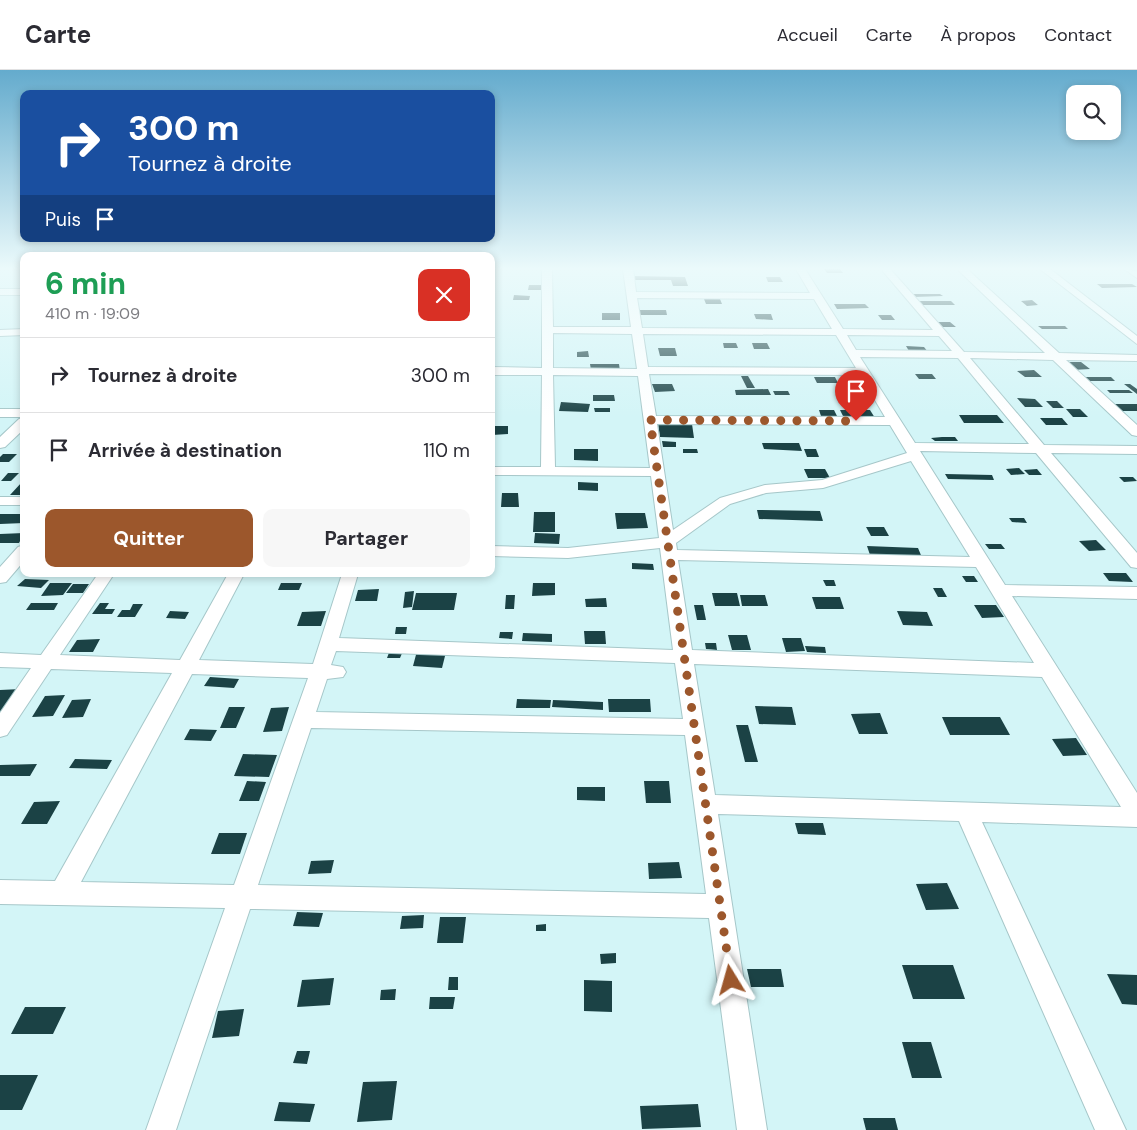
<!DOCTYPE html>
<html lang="fr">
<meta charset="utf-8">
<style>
body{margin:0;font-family:"DM Sans",sans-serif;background:#f7f7f7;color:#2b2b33;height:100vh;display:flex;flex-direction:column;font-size:19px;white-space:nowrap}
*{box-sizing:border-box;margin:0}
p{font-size:16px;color:#7c7c81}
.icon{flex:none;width:28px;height:28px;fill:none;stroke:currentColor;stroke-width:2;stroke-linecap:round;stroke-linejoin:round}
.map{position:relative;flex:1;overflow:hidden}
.sheet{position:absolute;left:20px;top:182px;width:475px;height:325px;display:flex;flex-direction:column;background:#fff;border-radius:10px;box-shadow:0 2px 8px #0003}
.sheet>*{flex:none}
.banner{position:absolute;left:20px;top:20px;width:475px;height:152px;border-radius:10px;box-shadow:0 2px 8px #0003;background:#1a4fa0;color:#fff;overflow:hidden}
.fabs{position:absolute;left:1066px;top:15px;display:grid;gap:10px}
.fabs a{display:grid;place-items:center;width:55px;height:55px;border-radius:10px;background:#fff;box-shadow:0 2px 8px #0003;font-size:25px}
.pin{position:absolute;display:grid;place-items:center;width:42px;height:42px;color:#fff;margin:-51px -21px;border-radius:50% 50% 50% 0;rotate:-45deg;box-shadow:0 0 5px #0007}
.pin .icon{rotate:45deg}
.me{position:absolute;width:55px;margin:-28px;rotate:352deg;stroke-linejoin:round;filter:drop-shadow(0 0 4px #0008)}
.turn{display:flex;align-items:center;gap:18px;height:105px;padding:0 25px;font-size:22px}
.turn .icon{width:65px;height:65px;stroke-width:2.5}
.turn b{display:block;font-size:35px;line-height:42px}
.then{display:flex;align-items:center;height:48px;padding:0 25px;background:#0003;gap:10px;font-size:19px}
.round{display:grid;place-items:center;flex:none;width:52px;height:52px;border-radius:10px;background:#f7f7f7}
.summary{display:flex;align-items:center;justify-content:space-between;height:85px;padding:0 25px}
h1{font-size:30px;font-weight:700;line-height:38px;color:#1e9e55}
.primary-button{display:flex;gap:10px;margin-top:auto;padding:10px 25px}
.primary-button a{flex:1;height:58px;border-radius:10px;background:#9c572c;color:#fff;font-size:20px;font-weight:700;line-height:58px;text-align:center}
.primary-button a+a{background:#f7f7f7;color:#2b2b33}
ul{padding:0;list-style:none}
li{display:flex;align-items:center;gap:15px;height:75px;padding:0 25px;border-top:1px solid #e1e1e2}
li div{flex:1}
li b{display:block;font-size:19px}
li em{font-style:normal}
header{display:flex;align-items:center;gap:30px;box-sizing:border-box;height:70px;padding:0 25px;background:#fff;border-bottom:1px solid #e1e1e2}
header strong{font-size:24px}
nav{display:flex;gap:28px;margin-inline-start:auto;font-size:18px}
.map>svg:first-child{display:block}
</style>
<header>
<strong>Carte</strong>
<nav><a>Accueil</a><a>Carte</a><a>À propos</a><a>Contact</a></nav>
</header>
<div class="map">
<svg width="1137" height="1060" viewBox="0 0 1137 1060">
<rect width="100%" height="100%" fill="#d3f5f7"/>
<path fill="#1b4245" d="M824 199H840L843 203H827Z
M634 206 685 207 688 216H673L671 210H634Z
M766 207H780L783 212H768Z
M1097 214H1132L1137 217 1102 218Z
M529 215H543L542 220H528Z
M911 224H940L943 226 913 227Z
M514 225 530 226 529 230H513Z
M704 229H720L722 234H706Z
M1032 230 1038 235 1027 236 1021 231Z
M916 231H951L955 235H920Z
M834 234H865L869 238 837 239Z
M639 240H666L667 245H640Z
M602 243H620V250H602Z
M754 244H771L773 250 756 249Z
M878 245H891L895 250H882Z
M934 252H950L956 257H939Z
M1038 256H1065L1068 259H1042Z
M723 273H736L738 278H724Z
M752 273H767L770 279H754Z
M906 276 924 277 928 282 909 281Z
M658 278H675L677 286H660Z
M588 281 589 287H577V282Z
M1063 292H1081L1090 299 1072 300Z
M590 294H619L620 301 591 300Z
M1034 300 1042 307H1025L1017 301Z
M915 304H932L936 309H919Z
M741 306H748L755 318H747Z
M814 307H835L838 313H817Z
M1082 307H1111L1115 311H1087Z
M652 314H672L675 321 655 322Z
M1124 314H1130L1137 319V324Z
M768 319 771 325H736L735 320Z
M1107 320H1129L1133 323H1110Z
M773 321H788L790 325H775Z
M593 325H614L615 331H593Z
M1017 328 1035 329 1043 337H1025Z
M1046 331H1057L1064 338H1053Z
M561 332 590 334 588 342 559 341Z
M1109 334H1137V341H1117Z
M594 338H610V342H595Z
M1066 339H1080L1088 347H1073Z
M819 340H834L837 346H821Z
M840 340H870L875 348H844Z
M959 345H997L1004 353H964Z
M1040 348H1062L1068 355H1046Z
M658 353 692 354 694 368 660 367Z
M492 356H508V364L492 365Z
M942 367H955L958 371H935L931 368Z
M662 371 676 372V377H663Z
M762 373H799L802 381 764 379Z
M574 379H598V391L574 390Z
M683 379H697L698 383H683Z
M804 379H816L819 387H807Z
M3 384H17L9 392H0V387Z
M1019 398 1025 404 1011 405 1006 399Z
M804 399H825L830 408H808Z
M1037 399 1042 405H1029L1024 400Z
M8 403H19L11 411H1Z
M945 404 992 405 994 410 948 409Z
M1119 407H1133L1137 411 1124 412Z
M22 412H24V425H10Z
M578 412 598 413V421L578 420Z
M502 423H518L519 437H501Z
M757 440 820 441 823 451 759 449Z
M534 442H555V462H533Z
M615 443H645L648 458 617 459Z
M0 444H24V453L0 454Z
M1009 448H1024L1027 453 1012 452Z
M866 457H884L889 466H871Z
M24 463 19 473H0V464Z
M535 463 560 464 559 474 534 473Z
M1096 470 1106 480 1089 481 1079 471Z
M985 474H1001L1005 479H989Z
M867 476 918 478 923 490 871 488Z
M632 493 653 494 654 500 632 499Z
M1103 503H1126L1133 512 1109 511Z
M962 506H974L978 512H966Z
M25 509 49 510 41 518 17 516Z
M823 510H834L836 516H826Z
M50 513H72L63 525 41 526Z
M281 513H302L299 520H278Z
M533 513H555V525L532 526Z
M73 514H89L83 523H66Z
M933 518H942L947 527H938Z
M379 519 377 531H355L358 520Z
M414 521 412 537 403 538 405 522Z
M416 523H457L454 540H412Z
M712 523H737L740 536H715Z
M506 525H515L514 539H505Z
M740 525H765L768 536H742Z
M812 527H840L844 539H816Z
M606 528 607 537H586L585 529Z
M31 533H58L54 540H26Z
M100 533H109L105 539H115L112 544H92Z
M133 534H143L135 547H117L122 540H130Z
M694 535H703L706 550H697Z
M974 535H996L1004 547 982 548Z
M170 541 189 542 185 549 166 548Z
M326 541 321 556H297L302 542Z
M897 541 927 542 933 556 903 555Z
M396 557H407L406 564H395Z
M584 561H605L606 574H585Z
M500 562H513L512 569 499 568Z
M523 563 552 564V572L522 571Z
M728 565H747L751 580H732Z
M782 568H801L805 581 786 582Z
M100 569 93 582H69L77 570Z
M705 573H716L717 580 706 579Z
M805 576 825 577 826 583 807 582Z
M390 580 403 581 400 588H387Z
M417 581 446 582 442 598 413 596Z
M210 607 239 609 234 618 204 616Z
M21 619 0 644V620Z
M65 625 53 646 32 647 45 626Z
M91 629 83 647 62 648 72 630Z
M517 629 551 630 550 638H516Z
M608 629H650L651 642H609Z
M553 630 603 632V640L552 637Z
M755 636 792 637 796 655 759 654Z
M229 637H245L236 658H220Z
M289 637 282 661 263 662 271 638Z
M880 643 888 664H859L851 644Z
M942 647H1000L1010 665H950Z
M736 655H748L758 692H745Z
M190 659 217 660 211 671 184 670Z
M1076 668 1087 685 1063 686 1052 669Z
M243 684 277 685 269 707 234 706Z
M75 689 112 690 107 699 69 698Z
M37 694 30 706H0V695Z
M247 711 266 712 259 731H239Z
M644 711H669L671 733H646Z
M577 717H605V731L577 730Z
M60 731 47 754H21L34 732Z
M795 753H823L826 765 798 764Z
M219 763H247L240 784H211Z
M334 790 331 803 308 804 311 791Z
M679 792 682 808 649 809 648 793Z
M947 813 959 839 926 840 916 814Z
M297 842 323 843 319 857 293 856Z
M424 845 423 858 400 859 402 846Z
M440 847H466L463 873H437Z
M546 854V861H536V855Z
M616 883V893L601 894 600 884Z
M902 895H953L965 929H913Z
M747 899H781L784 917H751Z
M1107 904 1137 905V935L1122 934Z
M449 907H458V920H448Z
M334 908 330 935 297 937 302 910Z
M584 910 612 911V942L584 941Z
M396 919 395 930H380L381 920Z
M430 927H455L453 939H429Z
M25 937H66L53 964H11Z
M244 939 239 966 212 968 218 941Z
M902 972H931L942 1008H912Z
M297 981H310L307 994 293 993Z
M0 1005H38L22 1040H0Z
M397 1011 392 1050 357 1052 363 1012Z
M279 1032 315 1034 310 1052 274 1051Z
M698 1034 701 1057 642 1059 640 1036Z
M863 1048H895L898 1060H866Z"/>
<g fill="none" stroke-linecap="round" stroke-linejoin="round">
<g stroke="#a6c7c9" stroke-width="2">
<path id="minor" d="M542 199H552L553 257H631L623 199H633L636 222 810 223 796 199H805L843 259 933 260 881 199H890L964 282 1045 283 957 199H967L1059 283 1137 285V291L1066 290 1137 355V366L1132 365 1053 290 970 288 1044 375 1137 376V384L1051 383 1137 483V498L1131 497 1036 383 920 381 1005 515 1137 517V529L1012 526 1137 723V757L982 752 1126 1060H1095L959 751 718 744 767 1060H737L709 848 250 839 176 1060H146L225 838 0 834V810L55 811 172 603 51 599 7 665 0 667V643L31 598 0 597V583L41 585 98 504H114L60 585 180 590 228 504H244L199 590 313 594 342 504H358L339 568 673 580 660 478 568 488 491 486V476L568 478 659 468 651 406 491 405V397H541L542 305H491V297L542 298ZM637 228 814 229 832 259 642 258ZM553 263 632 264 637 299 553 298ZM643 264 836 265 856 298 648 297ZM847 265 939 266 952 281 856 280ZM860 287 958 288 1029 374 915 373ZM649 304 860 305 885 347 656 346ZM553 305 638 306 650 398 555 397ZM657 354 890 355 907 383 822 410 765 415 720 428 673 460ZM911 391 970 487 677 480 676 473 730 434 766 423 823 418ZM678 490 976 497 1034 593 692 580ZM336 581 675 593 683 649 316 642 327 609 343 607 346 602 343 597 331 595ZM694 594 1042 607 1121 737 715 725ZM192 604 308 608 234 815 81 812ZM311 658 685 665 706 824 258 815Z
M1040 199H1050L1137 266V274Z
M1124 199 1137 201V208Z
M0 219H24V225H0Z
M24 259V265L0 266V260Z
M0 339H24V347H0Z
M24 348V359L5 377 0 378V367L19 349Z
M0 427H24V435H0Z
M24 475V491L6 512 0 513V497L18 477Z"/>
</g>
<use href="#minor" fill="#fff" fill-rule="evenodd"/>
</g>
<linearGradient id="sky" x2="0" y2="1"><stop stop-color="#64abcd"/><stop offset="0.57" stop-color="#ebfafb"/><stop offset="1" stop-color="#ebfafb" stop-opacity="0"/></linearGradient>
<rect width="1137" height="348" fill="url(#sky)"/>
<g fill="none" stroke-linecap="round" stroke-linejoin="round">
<path stroke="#9c572c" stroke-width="9" stroke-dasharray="0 16.2" d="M731 910 650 350 856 351"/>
</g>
</svg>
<div class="fabs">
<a><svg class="icon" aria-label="search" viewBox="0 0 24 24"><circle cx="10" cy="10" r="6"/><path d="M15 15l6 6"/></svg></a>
</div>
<div class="pin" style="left:856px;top:351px;background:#d93025"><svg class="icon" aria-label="arrive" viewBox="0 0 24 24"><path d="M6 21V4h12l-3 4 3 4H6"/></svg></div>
<svg class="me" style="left:731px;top:910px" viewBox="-20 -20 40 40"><path d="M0-17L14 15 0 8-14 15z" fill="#9c572c" stroke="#fff" stroke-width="4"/></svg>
<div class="banner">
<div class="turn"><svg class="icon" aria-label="right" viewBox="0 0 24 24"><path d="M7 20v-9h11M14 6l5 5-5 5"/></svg><div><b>300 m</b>Tournez à droite</div></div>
<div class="then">Puis<svg class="icon" aria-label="arrive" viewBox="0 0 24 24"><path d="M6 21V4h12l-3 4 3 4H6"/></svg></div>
</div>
<section class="sheet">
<div class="summary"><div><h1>6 min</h1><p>410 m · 19:09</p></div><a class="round" style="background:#d93025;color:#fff"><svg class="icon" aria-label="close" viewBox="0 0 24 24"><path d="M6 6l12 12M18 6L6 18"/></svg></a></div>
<ul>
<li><svg class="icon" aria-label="right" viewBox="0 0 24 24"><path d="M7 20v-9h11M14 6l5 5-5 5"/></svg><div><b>Tournez à droite</b></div><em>300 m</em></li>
<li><svg class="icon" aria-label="arrive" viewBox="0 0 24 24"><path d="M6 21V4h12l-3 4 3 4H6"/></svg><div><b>Arrivée à destination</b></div><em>110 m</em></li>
</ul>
<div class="primary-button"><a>Quitter</a><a>Partager</a></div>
</section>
</div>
